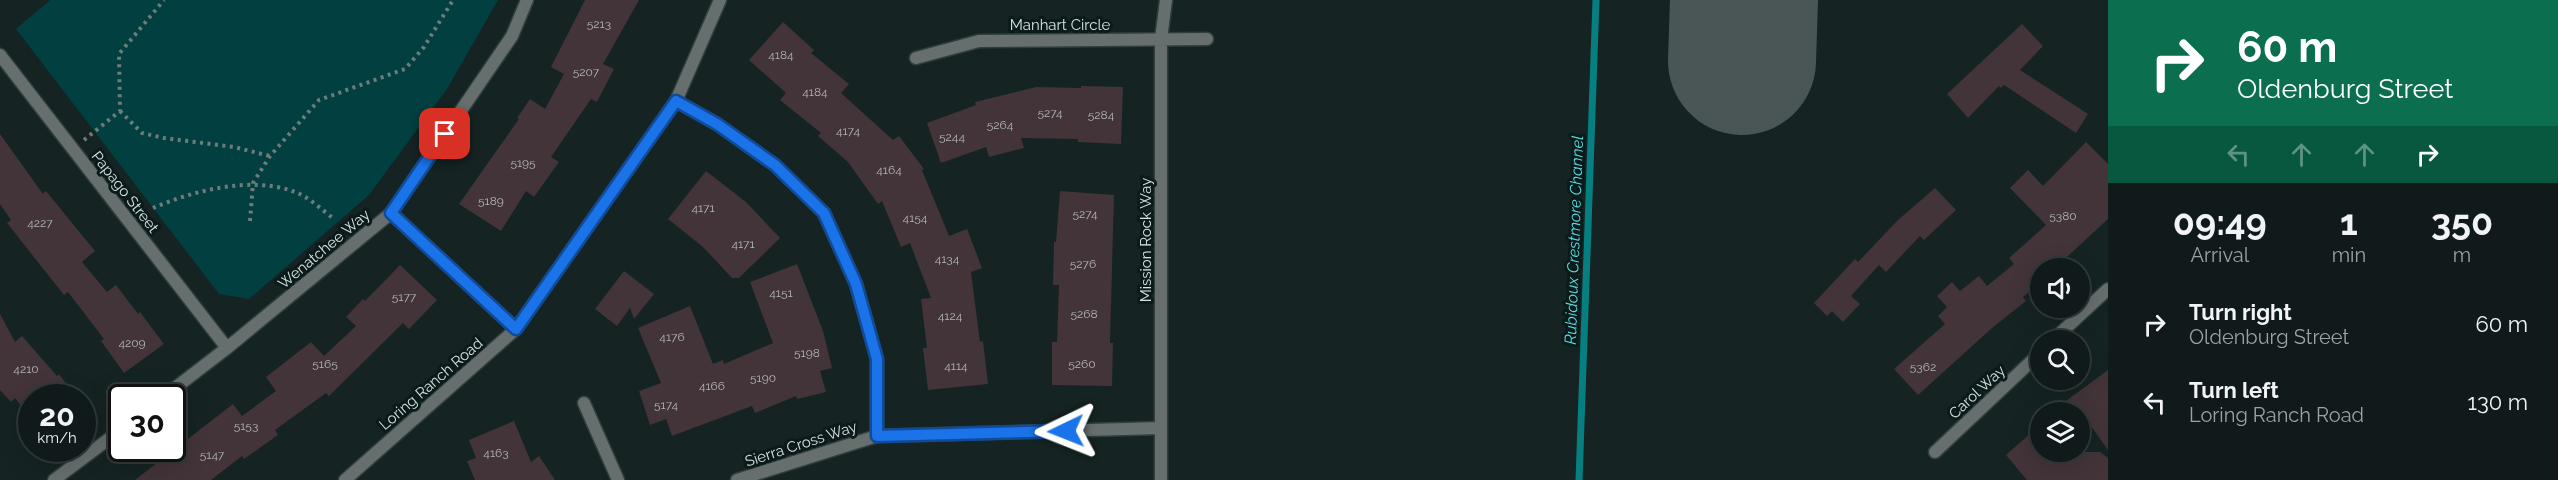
<!DOCTYPE html>
<style>
body{margin:0;font-family:Raleway,sans-serif;background:#192323;color:#f1f3f6;height:100vh;display:flex;flex-direction:column;font-size:22px;white-space:nowrap}
*{box-sizing:border-box;margin:0}
p{font-size:20px;color:#9ca1a2}
.icon{flex:none;width:33px;height:33px;fill:none;stroke:currentColor;stroke-width:2;stroke-linecap:round;stroke-linejoin:round}
.map{position:relative;flex:1;overflow:hidden}
.panel{display:flex;flex-direction:column;background:#101a1a;width:450px}
.panel>*{flex:none}
.guide{background:#0b6e4f;color:#fff;overflow:hidden}
.buttons{position:absolute;left:2030px;top:258px;display:grid;gap:12px}
.buttons a{display:grid;place-items:center;width:60px;height:60px;border-radius:50%;background:#101a1a;box-shadow:0 6px 24px #0002,0 0 0 2px #303839;font-size:30px}
.speed{position:absolute;left:18px;top:384px;display:flex;gap:12px;font-size:30px;font-weight:700;text-align:center}
.speed>*{display:grid;place-content:center;width:78px;height:78px;border-radius:50%;background:#101a1a;box-shadow:0 6px 24px #0002,0 0 0 2px #303839;line-height:1}
.speed small{font-size:15px;font-weight:400}
.speed .limit{border:3px solid #111;border-radius:9px;background:#fff;color:#111}
.pin{position:absolute;display:grid;place-items:center;width:51px;height:51px;color:#fff;margin:-26px;border-radius:12px;box-shadow:0 3px 9px #0006}
.me{position:absolute;width:66px;margin:-33px;rotate:268deg;stroke-linejoin:round;filter:drop-shadow(0 0 4px #0008)}
.turn{display:flex;align-items:center;gap:21px;height:126px;padding:0 30px;font-size:27px}
.turn .icon{width:78px;height:78px;stroke-width:2.5}
.turn b{display:block;font-size:42px;line-height:51px}
.lanes{display:flex;align-items:center;height:57px;padding:0 30px;background:#0003;justify-content:center;gap:30px;direction:ltr}
.lanes .off{opacity:.35}
.eta{display:flex;justify-content:space-evenly;align-items:center;height:102px;text-align:center}
.eta b{font-size:36px;font-weight:700;line-height:42px}
ul{padding:0;list-style:none}
li{display:flex;align-items:center;gap:18px;height:78px;padding:0 30px}
li div{flex:1}
li b{display:block;font-size:22px}
li em{font-style:normal}
main{display:flex;flex:1;min-height:0}
.map>svg:first-child{display:block}
</style>
<main>
<div class="map">
<svg width="2108" height="480" viewBox="0 0 2108 480">
<rect width="100%" height="100%" fill="#152323"/>
<path fill="#023f40" d="M50 0H498L447 89 369 195 249 299 219 294 16 29Z"/>
<g fill="none" stroke-linecap="round" stroke-linejoin="round">
<path stroke="#067f81" stroke-width="7" d="M1579 480 1596 0"/>
<path stroke="#4a5656" stroke-width="148" d="M1742 61 1744 0"/>
</g>
<path fill="#423438" d="M585 0H639L603 64 614 69 597 102 591 99 551 157 559 162 534 197 526 191 501 231 459 204 519 119 517 118 530 99 545 109 564 74 551 67Z
M783 22 814 50 811 53 849 84 841 93 893 140 899 136 924 169 922 170 949 236 967 229 982 268 971 272 980 342 983 341 988 384 928 390 923 348H927L921 299 931 298 910 243 901 247 882 201 878 204 848 162 818 136 821 133 780 100 786 93 749 60Z
M2022 24 2043 46 2020 70 2088 114 2076 133 2004 85 2001 88 1999 86 1968 118 1947 94Z
M1081 86 1123 87 1121 144 1078 142V139L1021 138 1024 148 989 157 986 147 941 163 927 123 976 105 975 102 1036 87 1081 88Z
M0 134 43 194 46 191 95 251 82 262 107 292 116 285 138 314 140 312 164 344 124 373 101 341 104 339 68 292 64 295 7 223 11 220 0 204Z
M2086 142 2108 164V219L2055 268H2040V282L2023 297 2026 301 1992 328 1918 395 1894 369 1945 324 1938 316 1947 307 1937 296 1952 282 1960 291 1979 276 1987 286 2014 264 2009 258 2046 225 2010 188 2028 170 2043 186Z
M706 171 746 202 780 238 739 278H732L703 247 668 219Z
M1935 188 1956 210 1924 240 1920 236 1886 272 1879 265 1851 296 1860 304 1843 322 1832 311 1827 316 1814 303 1855 259 1858 262 1898 220Z
M1060 191 1114 195 1110 343H1113L1112 386 1052 385V342H1057L1059 285H1053L1054 242H1056Z
M797 264 823 331 832 368 820 371 826 392 797 399 796 396 755 413 752 406 672 436 666 419 650 425 639 391 661 383 638 328 690 306 713 364 723 360 724 364 773 343 750 282Z
M400 265 437 300 409 329 403 323 329 396 326 393 275 430 278 435 244 459 242 456 211 480H135L233 404 242 416 276 391 266 377 311 342 324 356 356 326 346 317 363 299 365 301Z
M624 271 654 294 634 319 630 308 617 326 595 309Z
M0 314 15 342 22 336 57 376 59 374 77 398H32V420L15 398 11 402 0 390Z
M2108 370V450L2081 412H2051Z
M514 421 531 462 539 456 555 480H475L467 461 476 458 469 440Z
M2040 425V452H2100L2108 458V480H2027L2006 455Z"/>
<g fill="none" stroke-linecap="round" stroke-linejoin="round">
<g stroke="#303e3e" stroke-width="15">
<path id="minor" d="M0 55 227 348
M916 58 979 41 1207 39
M676 101 717 124 775 165 824 213 856 284 877 359V436
M391 213 516 329
M2053 340 2108 289
M162 398 227 348 391 213 512 36 527 0
M584 403 618 480
M1935 452 2040 353
M54 480 122 429
M345 480 516 329 676 101 720 0
M737 480 877 436 1161 428
M1161 480V39L1166 0"/>
</g>
<path stroke="#707b7b" stroke-width="4" stroke-dasharray="3 4.5" stroke-linecap="butt" d="M120 111 142 133 164 138 234 147 270 156
M84 140 120 111 119 54 164 0
M153 208C192 191 250 176 292 191 307 195 322 210 334 219
M250 221 253 183 270 156 319 100 405 69 424 47 453 0"/>
<use href="#minor" stroke="#666e6e" stroke-width="12"/>
</g>
<g fill="none" stroke-linecap="round" stroke-linejoin="round">
<g stroke="#114b97" stroke-width="15">
<path id="route" d="M445 134 391 213 516 329 676 101 717 124 775 165 824 213 856 284 877 359V436L1066 431"/>
</g>
<use href="#route" stroke="#1a73e8" stroke-width="10"/>
</g>
<g text-anchor="middle" dominant-baseline="central" stroke-width="6" stroke-linejoin="round" paint-order="stroke">
<g font-size="12" fill="#b2b6b7">
<text x="599" y="24">5213</text>
<text x="781" y="55">4184</text>
<text x="586" y="72">5207</text>
<text x="815" y="92">4184</text>
<text x="1050" y="113">5274</text>
<text x="1101" y="115">5284</text>
<text x="1000" y="125">5264</text>
<text x="848" y="131">4174</text>
<text x="952" y="137">5244</text>
<text x="523" y="163">5195</text>
<text x="889" y="170">4164</text>
<text x="491" y="201">5189</text>
<text x="703" y="208">4171</text>
<text x="1085" y="214">5274</text>
<text x="2063" y="216">5380</text>
<text x="915" y="218">4154</text>
<text x="40" y="223">4227</text>
<text x="743" y="244">4171</text>
<text x="947" y="259">4134</text>
<text x="1083" y="264">5276</text>
<text x="781" y="293">4151</text>
<text x="404" y="297">5177</text>
<text x="1084" y="314">5268</text>
<text x="950" y="316">4124</text>
<text x="672" y="337">4176</text>
<text x="132" y="343">4209</text>
<text x="807" y="353">5198</text>
<text x="325" y="364">5165</text>
<text x="1082" y="364">5260</text>
<text x="956" y="366">4114</text>
<text x="1923" y="367">5362</text>
<text x="26" y="369">4210</text>
<text x="763" y="378">5190</text>
<text x="712" y="386">4166</text>
<text x="666" y="405">5174</text>
<text x="246" y="426">5153</text>
<text x="496" y="453">4163</text>
<text x="212" y="455">5147</text>
</g>
<g font-size="15" fill="#d8e1e1" stroke="#0b1a1a">
<text x="1060" y="25">Manhart Circle</text>
<text transform="translate(125 192) rotate(52)">Papago Street</text>
<text transform="translate(1146 240) rotate(-90)">Mission Rock Way</text>
<text transform="translate(324 249) rotate(-40)">Wenatchee Way</text>
<text transform="translate(431 384) rotate(-41)">Loring Ranch Road</text>
<text transform="translate(1977 392) rotate(-43)">Carol Way</text>
<text transform="translate(801 444) rotate(-18)">Sierra Cross Way</text>
</g>
<g font-size="16" font-style="italic" fill="#59dfe0" stroke="#0b1a1a">
<text transform="translate(1574 240) rotate(-88)">Rubidoux Crestmore Channel</text>
</g>
</g>
</svg>
<div class="buttons">
<a><svg class="icon" aria-label="sound" viewBox="0 0 24 24"><path d="M4 9h4l5-4v14l-5-4H4zM17 9q2 3 0 6"/></svg></a>
<a><svg class="icon" aria-label="search" viewBox="0 0 24 24"><circle cx="10" cy="10" r="6"/><path d="M15 15l6 6"/></svg></a>
<a><svg class="icon" aria-label="layers" viewBox="0 0 24 24"><path d="M12 4l9 5-9 5-9-5zM3 14l9 5 9-5"/></svg></a>
</div>
<div class="speed"><div>20<small>km/h</small></div><div class="limit">30</div></div>
<div class="pin" style="left:445px;top:134px;background:#d93025"><svg class="icon" aria-label="arrive" viewBox="0 0 24 24"><path d="M6 21V4h12l-3 4 3 4H6"/></svg></div>
<svg class="me" style="left:1066px;top:431px" viewBox="-20 -20 40 40"><path d="M0-17L14 15 0 8-14 15z" fill="#1a73e8" stroke="#fff" stroke-width="4"/></svg>
</div>
<section class="panel">
<div class="guide">
<div class="turn"><svg class="icon" aria-label="right" viewBox="0 0 24 24"><path d="M7 20v-9h11M14 6l5 5-5 5"/></svg><div><b>60 m</b>Oldenburg Street</div></div>
<div class="lanes"><svg class="icon off" aria-label="left" viewBox="0 0 24 24"><path d="M17 20v-9H6M10 6l-5 5 5 5"/></svg><svg class="icon off" aria-label="ahead" viewBox="0 0 24 24"><path d="M12 20V5M6 11l6-6 6 6"/></svg><svg class="icon off" aria-label="ahead" viewBox="0 0 24 24"><path d="M12 20V5M6 11l6-6 6 6"/></svg><svg class="icon" aria-label="right" viewBox="0 0 24 24"><path d="M7 20v-9h11M14 6l5 5-5 5"/></svg></div>
</div>
<div class="eta">
<div><b>09:49</b><p>Arrival</p></div>
<div><b>1</b><p>min</p></div>
<div><b>350</b><p>m</p></div>
</div>
<ul>
<li><svg class="icon" aria-label="right" viewBox="0 0 24 24"><path d="M7 20v-9h11M14 6l5 5-5 5"/></svg><div><b>Turn right</b><p>Oldenburg Street</p></div><em>60 m</em></li>
<li><svg class="icon" aria-label="left" viewBox="0 0 24 24"><path d="M17 20v-9H6M10 6l-5 5 5 5"/></svg><div><b>Turn left</b><p>Loring Ranch Road</p></div><em>130 m</em></li>
</ul>
</section>
</main>
